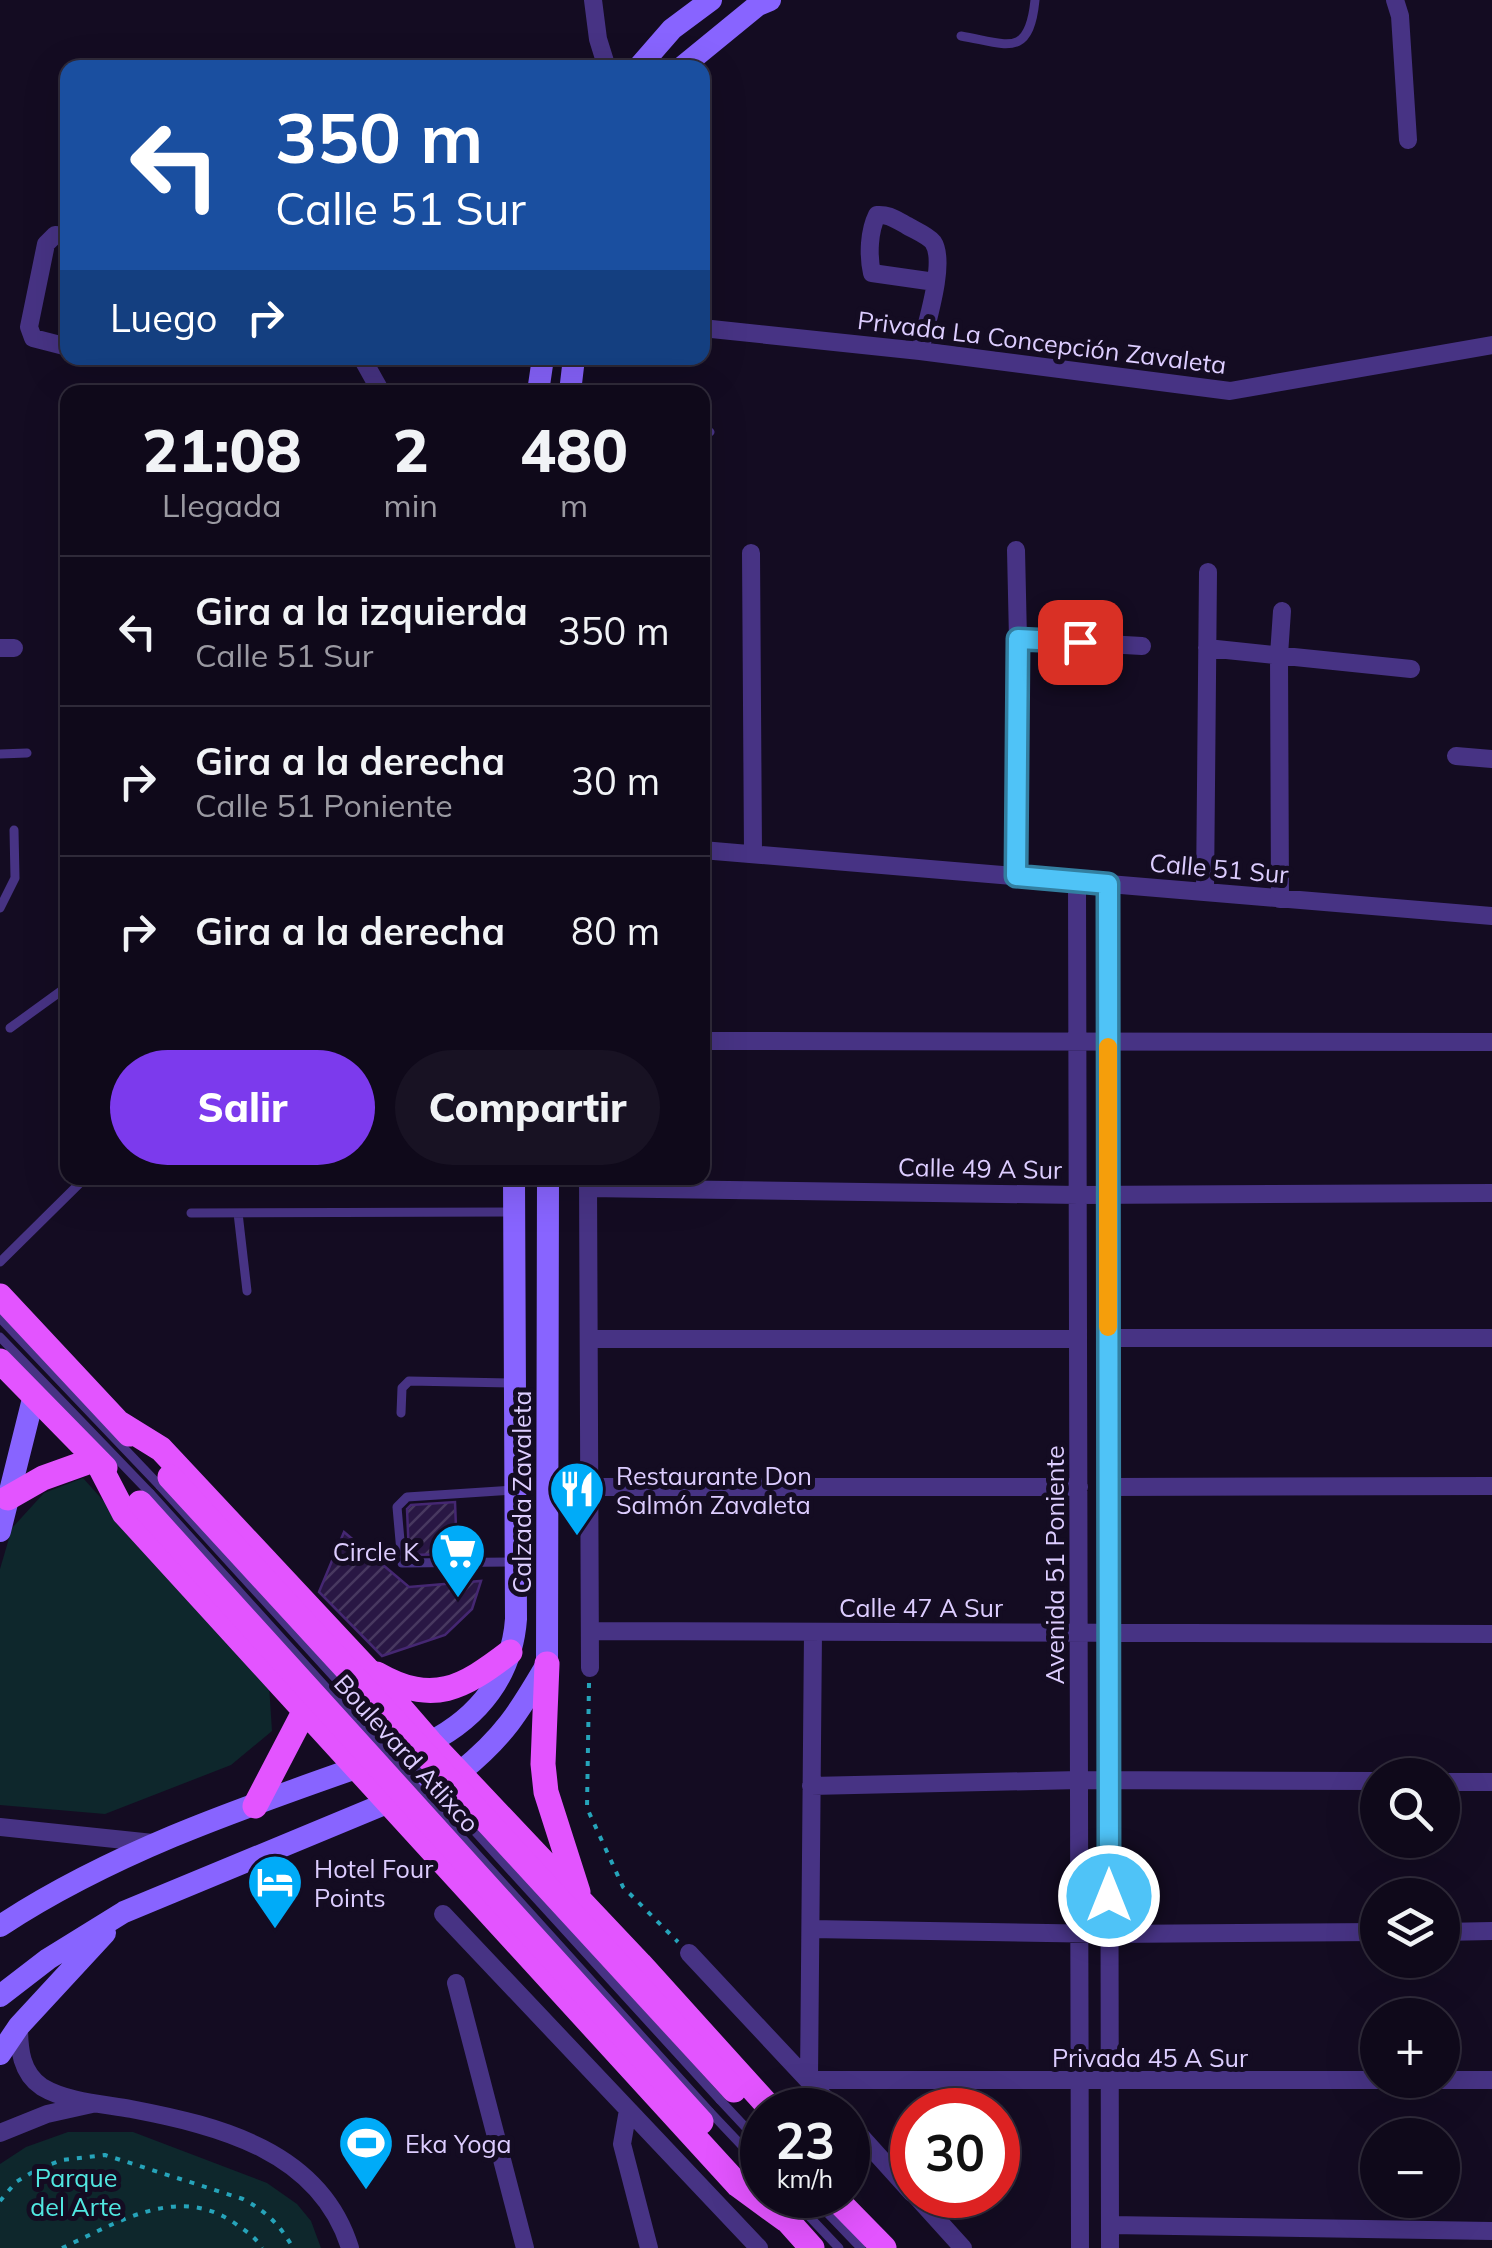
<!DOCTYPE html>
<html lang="es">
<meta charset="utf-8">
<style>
body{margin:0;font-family:Mulish,sans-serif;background:#181223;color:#f1f3f6;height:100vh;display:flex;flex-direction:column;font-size:38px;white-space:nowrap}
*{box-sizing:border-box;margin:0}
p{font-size:32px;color:#9b9aa2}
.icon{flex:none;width:55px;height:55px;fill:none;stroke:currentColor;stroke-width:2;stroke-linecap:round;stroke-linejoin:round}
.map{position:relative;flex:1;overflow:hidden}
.drawer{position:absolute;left:60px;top:385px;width:650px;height:800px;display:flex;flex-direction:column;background:#0f091a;border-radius:20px;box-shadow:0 10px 40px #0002,0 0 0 2px #2f2a39}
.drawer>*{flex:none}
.hud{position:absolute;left:60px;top:60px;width:650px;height:305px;border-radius:20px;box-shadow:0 10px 40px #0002,0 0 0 2px #2f2a39;background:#1a4fa0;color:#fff;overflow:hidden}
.controls{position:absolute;left:1360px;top:1758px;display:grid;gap:20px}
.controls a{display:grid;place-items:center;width:100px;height:100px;border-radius:50%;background:#0f091a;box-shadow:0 10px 40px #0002,0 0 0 2px #2f2a39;font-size:50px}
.speed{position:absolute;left:740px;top:2088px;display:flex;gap:20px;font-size:50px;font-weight:700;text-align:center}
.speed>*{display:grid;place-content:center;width:130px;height:130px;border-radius:50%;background:#0f091a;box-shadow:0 10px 40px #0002,0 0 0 2px #2f2a39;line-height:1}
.speed small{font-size:25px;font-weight:400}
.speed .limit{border:15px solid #d22;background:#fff;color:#111}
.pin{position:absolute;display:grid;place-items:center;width:85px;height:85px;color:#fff;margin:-42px;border-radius:20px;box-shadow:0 5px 15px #0006}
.me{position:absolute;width:110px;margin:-55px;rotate:0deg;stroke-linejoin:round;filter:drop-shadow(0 0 8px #0008)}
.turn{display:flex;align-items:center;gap:35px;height:210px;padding:0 50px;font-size:45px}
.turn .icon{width:130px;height:130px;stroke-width:2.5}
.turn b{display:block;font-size:70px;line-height:85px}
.then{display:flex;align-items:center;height:95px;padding:0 50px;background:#0003;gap:20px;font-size:38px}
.eta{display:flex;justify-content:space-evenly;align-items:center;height:170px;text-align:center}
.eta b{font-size:60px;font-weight:800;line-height:70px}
.primary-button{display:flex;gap:20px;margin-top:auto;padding:20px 50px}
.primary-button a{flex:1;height:115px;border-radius:60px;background:#7c3aed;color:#fff;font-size:40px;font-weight:800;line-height:115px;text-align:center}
.primary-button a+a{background:#181223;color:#f1f3f6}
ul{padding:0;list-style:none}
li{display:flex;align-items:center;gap:30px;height:150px;padding:0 50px;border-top:2px solid #2f2a39}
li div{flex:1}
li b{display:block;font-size:38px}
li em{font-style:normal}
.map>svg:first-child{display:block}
</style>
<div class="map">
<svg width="1492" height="2248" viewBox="0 0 1492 2248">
<defs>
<pattern id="building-hatch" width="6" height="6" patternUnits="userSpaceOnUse" patternTransform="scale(2.5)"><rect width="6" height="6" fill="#291744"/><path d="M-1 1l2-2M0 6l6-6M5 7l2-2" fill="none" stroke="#483860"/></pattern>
</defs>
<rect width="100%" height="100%" fill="#140c22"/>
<path fill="#0e272c" d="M83 1478 269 1685 272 1731 231 1765 105 1814 0 1805V1569L12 1528 44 1493Z
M68 2132H133L267 2183 297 2204 311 2221 321 2248H0V2164L26 2147Z"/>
<path fill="url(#building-hatch)" stroke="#452772" stroke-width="2.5" d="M455 1502 457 1554 409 1555 407 1509 411 1505Z
M344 1532 409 1587 481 1581 472 1609 445 1635 382 1656 319 1592Z"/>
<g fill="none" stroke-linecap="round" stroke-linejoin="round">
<path stroke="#26a4ba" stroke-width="4" stroke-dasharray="5 8" stroke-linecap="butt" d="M589 1683 587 1808 623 1887 678 1942
M0 2201 16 2182 36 2170 62 2160 105 2155 243 2199C266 2211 281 2226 293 2248
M62 2248C115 2224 176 2184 233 2222 244 2230 255 2236 262 2248"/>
<path stroke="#473384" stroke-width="9" d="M961 36C1007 44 1029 59 1035 0
M702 434 710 432
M0 754 27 753
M0 908 15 878 14 830
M10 1028 68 986
M191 1213 514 1212
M238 1213 247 1291
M0 1262 85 1178
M0 1318 160 1486
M0 1337 150 1493
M401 1413 402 1388 409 1381 511 1383
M513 1490 407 1497 397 1507 402 1563 513 1562
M720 2100 762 2145
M710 2112 762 2167
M789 2195 839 2248
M810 2195 861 2248"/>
<path stroke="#473384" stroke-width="18" d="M593 0 598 39 607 68
M1395 0 1400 16 1408 140
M68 236 55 235 46 244 29 327 33 338 68 347
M702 328 920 351 1230 391 1492 345
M920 351C925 328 947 262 933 242 927 235 914 230 906 225 896 220 889 214 877 215 869 231 868 255 872 273L935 282
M362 358 381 392
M1016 550 1018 639 1016 876
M751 553 753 854
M1018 639 1142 646
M0 648H14
M1207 648 1411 669
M1456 756 1492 759
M702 850 1492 916
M1077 882 1080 2248
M1108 884 1110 2248
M1205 892 1208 572
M1280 899 1279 655 1282 611
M702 1041 1492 1042
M588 1178 590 1668
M588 1188 1078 1195 1492 1193
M1108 1338H1492
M590 1339H1078
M590 1487H1079
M1109 1487 1492 1486
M591 1631 1492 1634
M813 1632 809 2080H1492
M1442 1782H1492
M811 1786 1079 1780 1378 1781
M0 1827 153 1843
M443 1914 759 2248
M811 1929 1109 1934 1378 1932
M1442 1932 1492 1931
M689 1953 836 2110
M456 1983 525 2248
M19 2026C19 2049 21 2073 42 2087 67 2102 103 2104 131 2109 220 2126 320 2151 350 2248
M628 2110 622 2144 649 2248
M848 2122 912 2193
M0 2133 47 2114 92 2104
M915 2195 963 2248
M1110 2225 1492 2231"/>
<path stroke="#8864ff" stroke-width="22" d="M638 68 672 29 711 0
M681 68 758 5 770 0
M538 392 543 358
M570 392 574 358
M0 1531 34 1395
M0 1926C131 1840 283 1795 430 1742 479 1717 512 1675 516 1619L514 1178
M0 1996 48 1959 124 1912 459 1773C504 1737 519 1712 547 1664L548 1178
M0 2054 19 2026 105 1933"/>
<path stroke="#e354ff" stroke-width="25" d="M0 1296 129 1434
M0 1361 105 1468
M119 1423 161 1449 365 1667 430 1742 640 1964 772 2110
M96 1459 124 1513 738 2185 786 2220
M8 1498 43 1478 96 1459
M547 1664 543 1764 546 1792 578 1892
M377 1674C433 1706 463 1688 510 1652
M255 1806 304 1712
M832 2195 884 2248
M778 2210 812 2248"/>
<path stroke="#473384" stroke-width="9" d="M160 1486 720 2100
M150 1493 710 2112"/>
<path stroke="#e354ff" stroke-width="25" d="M170 1477 734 2090
M140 1503 701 2122"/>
</g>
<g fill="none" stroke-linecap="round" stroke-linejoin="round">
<g stroke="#337fa1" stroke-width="25">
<path id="route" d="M1080 642 1018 639 1016 876 1108 884 1109 1896"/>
</g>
<use href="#route" stroke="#4fc3f7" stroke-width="18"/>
<path stroke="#f59e0b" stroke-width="18" d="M1108 1047V1327"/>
</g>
<defs>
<g id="restaurant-pin" transform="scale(2.875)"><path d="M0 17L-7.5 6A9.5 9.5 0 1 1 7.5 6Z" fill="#00abf8" stroke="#140c22"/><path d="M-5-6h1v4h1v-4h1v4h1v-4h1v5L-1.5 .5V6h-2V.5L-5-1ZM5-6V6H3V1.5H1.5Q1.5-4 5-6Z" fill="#fff"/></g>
<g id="supermarket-pin" transform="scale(2.875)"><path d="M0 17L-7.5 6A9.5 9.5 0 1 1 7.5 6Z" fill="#00abf8" stroke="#140c22"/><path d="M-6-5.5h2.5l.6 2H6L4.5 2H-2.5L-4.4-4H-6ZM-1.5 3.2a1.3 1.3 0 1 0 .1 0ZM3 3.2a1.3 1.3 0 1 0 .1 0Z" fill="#fff"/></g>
<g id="hotel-pin" transform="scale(2.875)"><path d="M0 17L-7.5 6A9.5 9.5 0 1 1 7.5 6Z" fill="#00abf8" stroke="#140c22"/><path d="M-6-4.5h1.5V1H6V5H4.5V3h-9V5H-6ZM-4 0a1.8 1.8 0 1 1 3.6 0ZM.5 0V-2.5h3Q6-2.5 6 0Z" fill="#fff"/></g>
<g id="stadium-pin" transform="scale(2.875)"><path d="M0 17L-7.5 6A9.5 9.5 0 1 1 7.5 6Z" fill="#00abf8" stroke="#140c22"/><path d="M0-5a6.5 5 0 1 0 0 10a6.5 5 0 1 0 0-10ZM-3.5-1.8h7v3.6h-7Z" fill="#fff"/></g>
</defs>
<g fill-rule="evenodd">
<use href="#restaurant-pin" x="577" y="1489"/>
<use href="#supermarket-pin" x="458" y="1551"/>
<use href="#hotel-pin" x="275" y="1882"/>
<use href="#stadium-pin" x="366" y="2143"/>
</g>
<g text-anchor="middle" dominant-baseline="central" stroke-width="10" stroke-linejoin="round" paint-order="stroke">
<g font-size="25" fill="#ddcdff" stroke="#140c22">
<text transform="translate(1042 342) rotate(7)">Privada La Concepción Zavaleta</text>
<text transform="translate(1219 868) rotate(5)">Calle 51 Sur</text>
<text transform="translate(980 1168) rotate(1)">Calle 49 A Sur</text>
<text transform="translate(521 1492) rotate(-90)">Calzada Zavaleta</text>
<text transform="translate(1054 1565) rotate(-90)">Avenida 51 Poniente</text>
<text x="921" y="1607">Calle 47 A Sur</text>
<text transform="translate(407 1753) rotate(48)">Boulevard Atlixco</text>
<text x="1150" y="2057">Privada 45 A Sur</text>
</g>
<g font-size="25" fill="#ddcdff" stroke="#140c22" text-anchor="start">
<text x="616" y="1475">Restaurante Don<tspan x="616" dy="29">Salmón Zavaleta</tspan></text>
<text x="419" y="1551" text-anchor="end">Circle K</text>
<text x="314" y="1868">Hotel Four<tspan x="314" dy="29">Points</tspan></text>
<text x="405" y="2143">Eka Yoga</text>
</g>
<g font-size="25" fill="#51e7e1" stroke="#140c22">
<text x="76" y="2177">Parque<tspan x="76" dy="29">del Arte</tspan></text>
</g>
</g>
</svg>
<div class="controls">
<a><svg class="icon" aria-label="search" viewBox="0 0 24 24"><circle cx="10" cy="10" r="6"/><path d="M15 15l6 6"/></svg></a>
<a><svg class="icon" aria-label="layers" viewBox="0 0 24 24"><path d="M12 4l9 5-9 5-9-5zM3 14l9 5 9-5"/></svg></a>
<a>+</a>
<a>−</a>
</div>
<div class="speed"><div>23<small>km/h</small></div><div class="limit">30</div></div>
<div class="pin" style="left:1080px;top:642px;background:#d93025"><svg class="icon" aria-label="arrive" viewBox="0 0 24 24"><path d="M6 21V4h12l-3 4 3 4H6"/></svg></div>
<svg class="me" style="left:1109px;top:1896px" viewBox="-20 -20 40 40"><circle r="17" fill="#4fc3f7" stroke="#fff" stroke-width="3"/><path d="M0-11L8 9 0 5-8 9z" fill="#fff"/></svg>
<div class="hud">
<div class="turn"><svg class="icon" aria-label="left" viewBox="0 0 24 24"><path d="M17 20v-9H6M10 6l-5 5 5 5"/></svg><div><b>350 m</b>Calle 51 Sur</div></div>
<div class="then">Luego<svg class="icon" aria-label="right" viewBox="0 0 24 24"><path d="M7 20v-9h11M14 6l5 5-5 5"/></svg></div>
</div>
<section class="drawer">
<div class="eta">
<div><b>21:08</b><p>Llegada</p></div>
<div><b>2</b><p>min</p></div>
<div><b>480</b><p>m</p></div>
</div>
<ul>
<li><svg class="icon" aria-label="left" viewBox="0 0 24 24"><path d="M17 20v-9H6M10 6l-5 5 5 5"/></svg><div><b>Gira a la izquierda</b><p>Calle 51 Sur</p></div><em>350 m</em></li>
<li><svg class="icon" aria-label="right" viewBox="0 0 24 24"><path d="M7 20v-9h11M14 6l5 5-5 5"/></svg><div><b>Gira a la derecha</b><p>Calle 51 Poniente</p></div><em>30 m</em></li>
<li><svg class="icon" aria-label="right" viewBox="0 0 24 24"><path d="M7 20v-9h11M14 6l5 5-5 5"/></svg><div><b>Gira a la derecha</b></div><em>80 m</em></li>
</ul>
<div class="primary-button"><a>Salir</a><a>Compartir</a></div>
</section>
</div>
